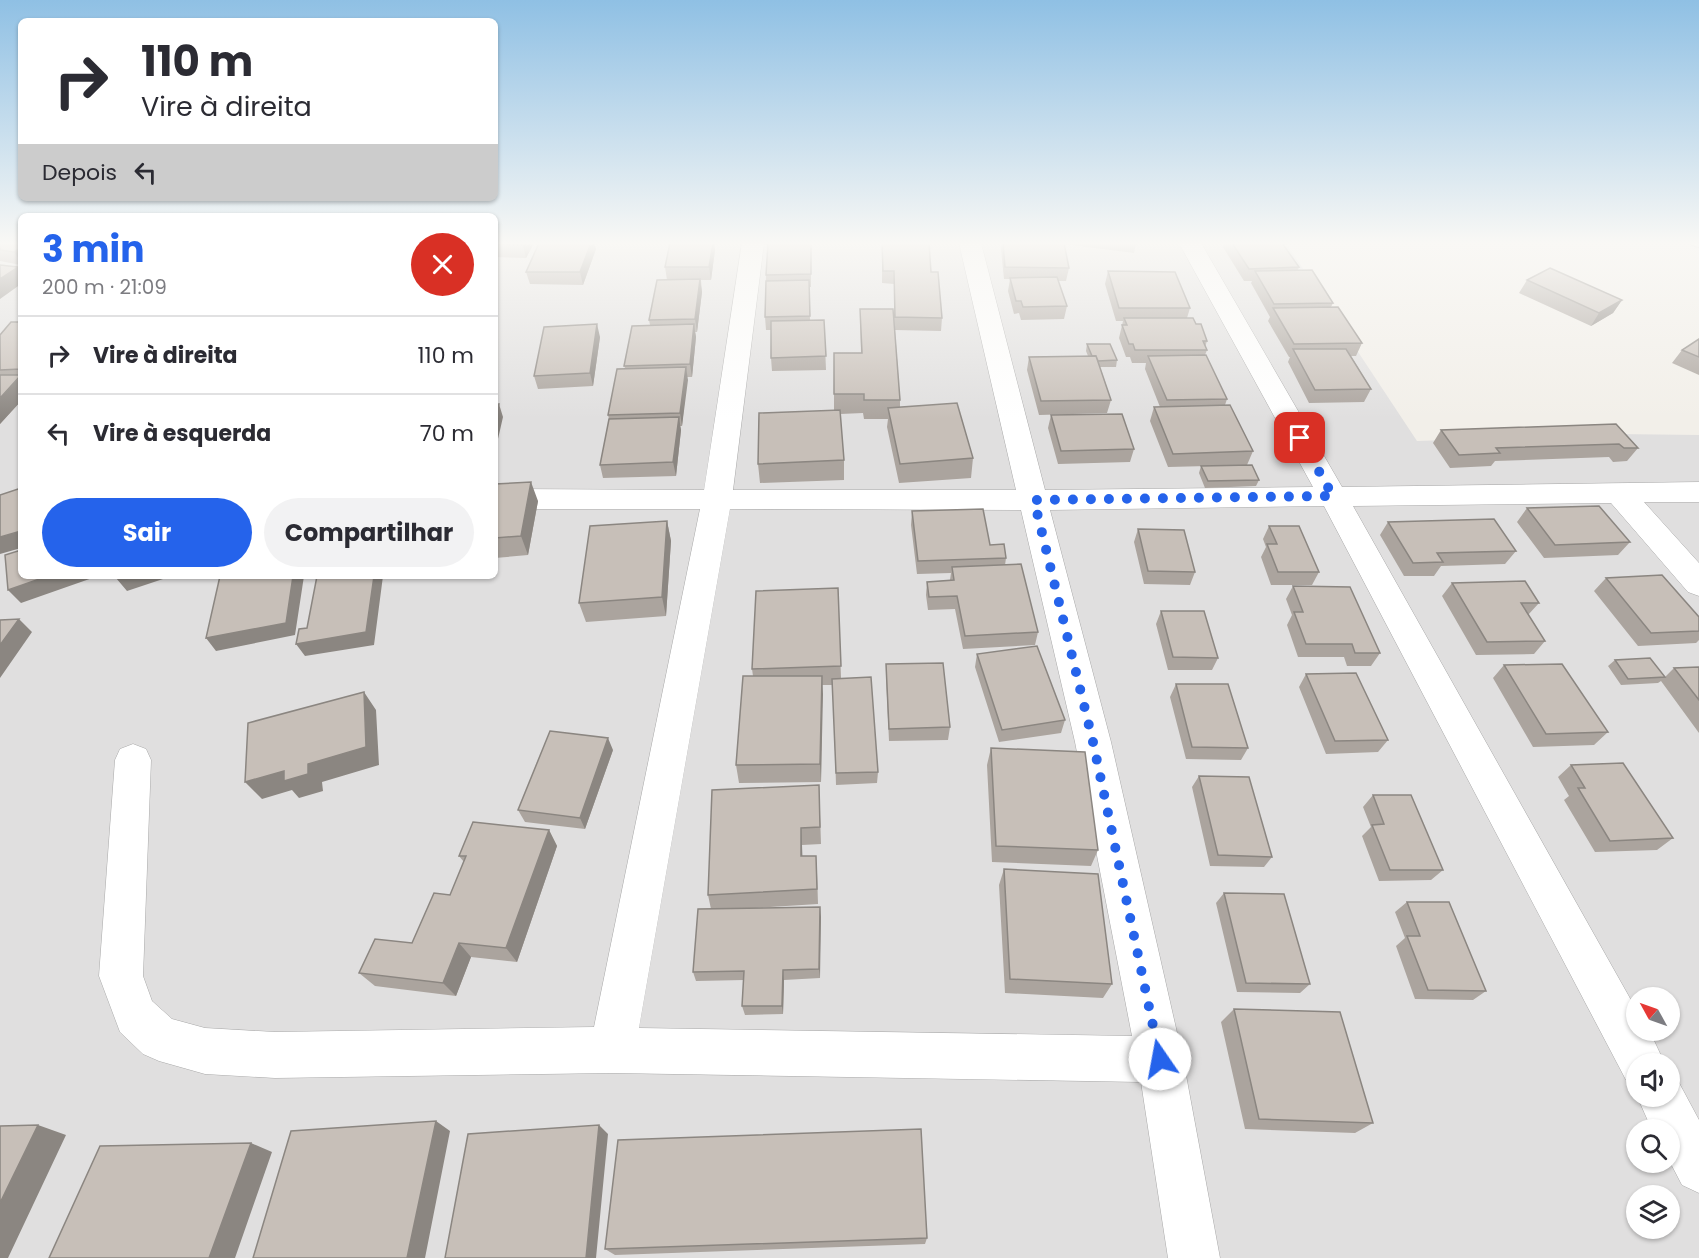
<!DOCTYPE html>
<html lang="pt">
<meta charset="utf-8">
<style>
body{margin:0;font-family:Poppins,sans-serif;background:#f2f2f3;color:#2b2b33;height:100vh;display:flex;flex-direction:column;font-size:22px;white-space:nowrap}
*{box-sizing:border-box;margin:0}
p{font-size:20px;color:#7c7c81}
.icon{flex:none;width:33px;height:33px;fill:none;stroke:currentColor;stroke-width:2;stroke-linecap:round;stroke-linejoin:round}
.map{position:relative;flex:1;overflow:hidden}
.side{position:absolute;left:18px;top:213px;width:480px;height:366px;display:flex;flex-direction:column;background:#fff;border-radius:9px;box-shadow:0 2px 4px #0004}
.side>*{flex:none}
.banner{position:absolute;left:18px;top:18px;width:480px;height:183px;border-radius:9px;box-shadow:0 2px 4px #0004;background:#fff;color:#2b2b33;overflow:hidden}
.needle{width:39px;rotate:310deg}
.tools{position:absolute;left:1626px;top:987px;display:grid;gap:12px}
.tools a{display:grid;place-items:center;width:54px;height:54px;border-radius:50%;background:#fff;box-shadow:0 2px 4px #0004;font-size:30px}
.pin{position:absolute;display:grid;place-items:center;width:51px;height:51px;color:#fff;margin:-26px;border-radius:12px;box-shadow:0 3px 9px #0006}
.me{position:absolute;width:66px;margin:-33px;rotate:348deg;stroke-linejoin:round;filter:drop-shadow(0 0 4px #0008)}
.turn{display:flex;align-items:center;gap:21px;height:126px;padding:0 24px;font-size:27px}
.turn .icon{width:78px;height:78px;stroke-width:2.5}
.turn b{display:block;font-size:42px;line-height:51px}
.then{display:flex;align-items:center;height:57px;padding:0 24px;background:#0003;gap:12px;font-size:22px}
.round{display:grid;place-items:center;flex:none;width:63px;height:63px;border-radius:32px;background:#f2f2f3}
.summary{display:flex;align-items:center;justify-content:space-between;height:102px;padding:0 24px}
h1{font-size:36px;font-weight:700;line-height:45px;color:#2563eb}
.button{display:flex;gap:12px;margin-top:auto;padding:12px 24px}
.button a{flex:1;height:69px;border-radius:36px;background:#2563eb;color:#fff;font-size:24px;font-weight:700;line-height:69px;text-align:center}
.button a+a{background:#f2f2f3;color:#2b2b33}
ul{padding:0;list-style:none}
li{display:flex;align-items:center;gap:18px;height:78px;padding:0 24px;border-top:2px solid #e1e1e2}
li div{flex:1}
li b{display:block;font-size:22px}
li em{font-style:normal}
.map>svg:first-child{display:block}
</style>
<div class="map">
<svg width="1699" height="1258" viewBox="0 0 1699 1258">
<rect width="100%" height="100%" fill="#f2efe9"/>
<path fill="#e0dfdf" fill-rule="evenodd" d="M0 243H21V576H495V243H1286L1417 441 1615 434 1699 435V1258H0ZM1636 998H1670V1030H1636ZM1636 1064H1670V1096H1636ZM1636 1130H1670V1162H1636ZM1636 1196H1670V1228H1636Z"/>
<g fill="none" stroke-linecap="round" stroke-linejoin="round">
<g stroke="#a9a9a9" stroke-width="2">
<path id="lane" d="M1691 243H1699V247L1692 245Z"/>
</g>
<g stroke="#a9a9a9" stroke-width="1">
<path id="street" d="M742 243H764L733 490H1016L959 243H981L1045 490 1313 487 1179 243H1201L1342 487 1699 482V502H1644L1699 563V596L1688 592 1611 503 1353 506 1636 1009V1030H1649L1665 1064H1636V1085L1626 1080 1324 506 1050 510 1111 742 1183 1059 1220 1258H1168L1141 1082 612 1073 275 1078 205 1074 159 1061 143 1054 120 1032 99 976 115 760 120 749 133 744 146 749 151 760 143 976 152 1001 172 1019 205 1028 275 1032 594 1027 700 509H495V489L704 490ZM730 509 1021 510 1075 742 1132 1036 639 1028Z
M1670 1076 1677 1079 1699 1120V1193L1682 1185 1670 1162V1130H1652L1637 1096H1670Z"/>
</g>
<use href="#lane" fill="#fff" fill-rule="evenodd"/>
<use href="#street" fill="#fff" fill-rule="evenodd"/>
</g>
<path fill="#aba49e" d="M0 243H21V265L0 261Z
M495 243H534L526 258 495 257Z
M539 243H594L596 249 583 285 530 284 526 272Z
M669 243H714L715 250 711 280H701L702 292 697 332H695L696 337 692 377H687L682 426H680L681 430 676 476 603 478 600 465 609 419 608 415 625 368 624 366 650 325 649 320 667 280 665 267 669 246Z
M811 243V287H809L810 320H824L826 370 772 371 771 358V330H766L765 317 766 275Z
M882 243 931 272 942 318 941 331 895 330 900 400V407L973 458 971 478 899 483 887 427 888 419H864L863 413 840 414 844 460V480L760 483 758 464 834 410V353H861L860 309 894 327V284L882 283Z
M1002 243H1136L1134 253 1064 244 1069 268 1066 281H1058L1067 306 1064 319 1021 320 1019 313 1014 314 1008 291 1010 279H1004L1001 249Z
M1225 243H1282L1299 267 1298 270 1333 303 1331 307 1362 343 1356 356H1351L1371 389 1364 402 1309 403 1288 362 1290 357H1289L1268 321 1270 317 1251 283 1252 281H1244L1223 247Z
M1108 271 1190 308 1187 318 1196 324 1207 341 1205 347 1207 350 1205 355 1227 399 1225 405 1253 451 1247 465 1168 467 1150 421 1154 407H1160L1145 369 1146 363H1132L1130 357H1126L1119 338 1123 321H1116L1105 284Z
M1527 280 1622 300 1613 313 1591 326 1519 293Z
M21 322V401L0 424V335Z
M600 337 593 386 538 389 534 376Z
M1699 339V375L1672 363 1682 350Z
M1087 344 1117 360 1116 367H1100L1111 400 1107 413 1039 415 1027 370 1029 357 1088 356 1086 351Z
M1051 415 1134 449 1130 462 1058 464 1048 428Z
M1616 424 1638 448 1627 461 1613 462 1609 457 1495 461 1491 466 1450 468 1433 443 1441 430Z
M1201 466 1259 480 1256 486 1205 488 1199 473Z
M495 484 538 501 528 555 495 558Z
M1527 508 1630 542 1618 555 1544 558 1517 522Z
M912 511 990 545 1006 558 1005 565 1038 632 1035 645 963 649 955 609 928 610 926 595 927 582 950 580 951 573 917 574 911 525Z
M667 521 671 541 666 616 586 622 579 603Z
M1388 522 1516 551 1505 564 1441 566 1434 576H1404L1380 535Z
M1269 526 1319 572 1312 585H1271L1261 557 1266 547 1263 539Z
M1138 529 1195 572 1190 585 1144 584 1134 542Z
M1606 578 1699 617V640L1696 643 1638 646 1594 591Z
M1452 583 1539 603 1528 615 1545 641 1534 654 1476 655 1442 596Z
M1293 586 1380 653 1371 666H1347L1344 657H1298L1287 625 1292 615 1286 599Z
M838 588 841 678 878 772 877 783 836 785 833 685H822L821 782 739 783 736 765 753 676 752 669Z
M1161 611 1218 658 1212 670H1168L1156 624Z
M977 654 1065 720 1061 733 999 742 975 667Z
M1615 660 1665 677 1674 668 1699 667V733L1661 681 1658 683 1621 685 1608 666Z
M886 664 950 727 948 740 889 741 886 676Z
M1504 665 1608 732 1594 745 1533 747 1493 678Z
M1306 674 1388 740 1378 752 1326 754 1299 687Z
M1176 684 1248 748 1241 760 1186 759 1170 697Z
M991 748 1098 850 1091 866 992 862 987 765Z
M613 750 585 829 525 822 518 810Z
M1571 765 1673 838 1657 850 1595 852 1564 800 1569 796 1558 777Z
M1199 776 1272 857 1264 867 1210 866 1192 787Z
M819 785 821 844 802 845V856L817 872 818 904 738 909 820 907V978L784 980 783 1014 745 1015 742 1006 744 980 696 981 693 972 711 909 708 895Z
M1373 795 1443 870 1431 880 1379 881 1362 836 1371 827 1363 807Z
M549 830 557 846 517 962 471 957 456 996 375 986 359 973 412 943 450 895 464 862 459 856Z
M1004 869 1112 984 1103 998 1005 993 999 885Z
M1224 893 1310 984 1300 993 1237 992 1216 903Z
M1407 902 1486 991 1473 1000 1415 999 1396 946 1405 938 1395 912Z
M1234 1009 1373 1123 1355 1133 1245 1129 1221 1022Z
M927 1238 925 1244 615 1255 605 1249Z"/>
<path fill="#8b8681" d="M524 243H534L526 258 523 245Z
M591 243H594L596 249 583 285 580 272Z
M713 243H714L715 250 711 280 709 267Z
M21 248V262L14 252Z
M18 267 21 271V284L0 299V279Z
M700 279 702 292 697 332 695 319Z
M1622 300 1613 313 1591 326 1599 313Z
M597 324 600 337 593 386 590 373Z
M694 324 696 337 692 377 690 364Z
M686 367 688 380 682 426 680 413Z
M21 376V401L0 424V398Z
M499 404 503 417 495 452V419Z
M679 417 681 430 676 476 673 462Z
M531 482 538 501 528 555 521 536Z
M667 521 671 541 666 616 662 597Z
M21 531V548L0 554V537Z
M48 576H98L21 603 8 590Z
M121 576H172L127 591 116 578Z
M293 576H304L295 635 216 651 206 638Z
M374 576H383L374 645 305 656 296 644Z
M19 619 32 632 0 678V645Z
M822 676 823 694 821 782 820 764Z
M364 692 376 710 379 765 322 782 323 791 299 798 292 790 262 799 245 782Z
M608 738 613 750 585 829 580 818Z
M801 828 802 845 803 872 801 856Z
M549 830 557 846 517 962 506 948Z
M820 907 821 917 820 978 819 969Z
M459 943 471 957 456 996 443 983Z
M783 970 784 980 783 1014 782 1006Z
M436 1121 450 1131 425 1258H407Z
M38 1125 66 1135 8 1258H0V1203Z
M599 1125 608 1134 596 1258H586Z
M251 1143 272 1152 235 1258H209Z"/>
<path fill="#c7bfb8" stroke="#8b8681" stroke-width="1.5" d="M0 243H21V248L14 252 0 250Z
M495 243H524L523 245 495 244Z
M539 243H591L580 272H526Z
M670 243H713L709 267H665Z
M768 243H811V274L766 275Z
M882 243H929L931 272H938L942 318 895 317 894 271H883Z
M1003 243H1064L1069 268 1005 267Z
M1232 243H1282L1299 267 1249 269Z
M0 265 18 267 0 279Z
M1550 268 1622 300 1599 313 1527 280Z
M1312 270 1333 303 1274 304 1255 271Z
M1108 271 1175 272 1190 308H1119Z
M1057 277 1067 306 1023 307 1021 301H1016L1010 278Z
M700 279 695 319 649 320 657 280Z
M809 280 810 316 765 317 766 281Z
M1338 307 1362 343 1294 344 1273 308Z
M860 309H893L900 400H864V394H834V353H862Z
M1124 318H1193L1196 324H1201L1207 341H1203L1207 350H1135L1133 344H1129L1122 325H1127Z
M824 320 826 356 771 358V321Z
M11 322H21V369L0 370V335Z
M597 324 590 373 534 376 544 327Z
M694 324 690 364 624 366 632 326Z
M1699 339V357L1682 350Z
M1087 344H1110L1117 360 1098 361 1096 356H1092Z
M1293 349H1346L1371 389 1315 390Z
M1206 355 1227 399 1167 400 1148 356Z
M1096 356 1111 400 1041 401 1029 357Z
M686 367 680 413 608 415 617 369Z
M0 375H21L0 398Z
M957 403 973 458 900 464 888 408Z
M495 404H499L495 419Z
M1230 405 1253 451 1173 454 1154 407Z
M840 410 844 460 758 464 759 413Z
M1122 414 1134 449 1061 451 1051 415Z
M679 417 673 462 600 465 609 419Z
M1616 424 1638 448H1624L1619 444 1496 448 1500 453 1459 455 1441 430Z
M1252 465 1259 480 1208 481 1201 466Z
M531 482 521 536 495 538V484Z
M21 488V531L0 537V495Z
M1599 506 1630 542 1555 545 1527 508Z
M983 509 990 545 1004 544 1006 558 918 561 912 511Z
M1494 519 1516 551 1437 553 1443 562 1413 563 1388 522Z
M667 521 662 597 579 603 590 526Z
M1269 526H1299L1319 572H1278L1267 544H1277Z
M1138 529 1184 530 1195 572 1148 571Z
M21 550V576H48L8 590 5 555Z
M1021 564 1038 632 965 636 957 596 929 597 927 582 954 580 952 567Z
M1662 575 1699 617V631L1651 633 1606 578Z
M220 576H293L286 623 206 638Z
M317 576H374L366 632 296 644 299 629 307 628Z
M1525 581 1539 603H1521L1545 641 1487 642 1452 583Z
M1293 586 1350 587 1380 653H1355L1352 644H1306L1294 612H1303Z
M838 588 841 666 752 669 756 591Z
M1161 611H1204L1218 658 1173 657Z
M19 619 0 645V620Z
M1037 646 1065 720 1002 730 977 654Z
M1650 658 1665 677 1628 679 1615 660Z
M943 663 950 727 889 729 886 664Z
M1562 664 1608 732 1546 734 1504 665Z
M1699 667V700L1674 668Z
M1356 673 1388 740 1335 741 1306 674Z
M743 676H822L820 764 736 765Z
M871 677 878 772 836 773 832 679Z
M1176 684H1228L1248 748 1192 747Z
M364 692 366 747 308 764V774L284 781V771L245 782 248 723Z
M550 731 608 738 580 818 518 810Z
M991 748 1085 752 1098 850 996 846Z
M1623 763 1673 838 1610 841 1578 788H1585L1571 765Z
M1199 776 1249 777 1272 857 1218 855Z
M819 785 820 827 801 828V856H816L817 889 708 895 712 790Z
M1373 795H1411L1443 870H1390L1372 825 1384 824Z
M473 822 549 830 506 948 459 943 443 983 359 973 375 939 412 943 434 893 450 895 466 856H459Z
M1004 869 1098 874 1112 984 1010 979Z
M1224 893 1284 894 1310 984 1246 983Z
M1407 902H1449L1486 991 1428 990 1407 936H1420Z
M820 907 819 969 783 970 782 1006H742L744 971 693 972 698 909Z
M1234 1009 1340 1012 1373 1123 1259 1119Z
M436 1121 407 1258H253L291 1131Z
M38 1125 0 1203V1126Z
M599 1125 586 1258H445L468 1134Z
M921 1129 927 1238 605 1249 618 1140Z
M251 1143 209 1258H49L100 1146Z"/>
<linearGradient id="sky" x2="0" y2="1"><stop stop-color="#8fc0e4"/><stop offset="0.58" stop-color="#f9f8f5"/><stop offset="1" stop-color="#f9f8f5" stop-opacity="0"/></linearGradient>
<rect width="1699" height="419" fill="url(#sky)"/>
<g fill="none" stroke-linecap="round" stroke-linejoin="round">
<path stroke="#2563eb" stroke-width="10" stroke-dasharray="0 18" d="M1160 1059 1093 742 1034 500 1333 496 1300 438"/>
</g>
</svg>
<div class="tools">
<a><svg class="needle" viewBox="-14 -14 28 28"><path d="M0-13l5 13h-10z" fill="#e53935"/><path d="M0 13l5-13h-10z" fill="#7c7c81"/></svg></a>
<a><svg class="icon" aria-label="sound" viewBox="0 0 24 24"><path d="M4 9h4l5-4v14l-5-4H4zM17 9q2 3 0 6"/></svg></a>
<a><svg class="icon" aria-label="search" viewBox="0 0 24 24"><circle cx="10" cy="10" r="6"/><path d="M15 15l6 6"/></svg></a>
<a><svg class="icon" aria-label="layers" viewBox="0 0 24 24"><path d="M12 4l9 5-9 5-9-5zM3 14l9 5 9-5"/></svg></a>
</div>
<div class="pin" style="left:1300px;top:438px;background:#d93025"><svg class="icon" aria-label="arrive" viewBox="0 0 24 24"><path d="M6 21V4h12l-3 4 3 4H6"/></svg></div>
<svg class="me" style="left:1160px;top:1059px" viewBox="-20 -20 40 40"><circle r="19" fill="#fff"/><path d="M0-13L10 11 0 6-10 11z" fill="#2563eb"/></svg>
<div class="banner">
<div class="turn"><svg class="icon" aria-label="right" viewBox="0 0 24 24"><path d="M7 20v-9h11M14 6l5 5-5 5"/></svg><div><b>110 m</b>Vire à direita</div></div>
<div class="then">Depois<svg class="icon" aria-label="left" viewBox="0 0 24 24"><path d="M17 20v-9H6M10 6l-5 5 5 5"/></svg></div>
</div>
<section class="side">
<div class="summary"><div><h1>3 min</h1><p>200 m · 21:09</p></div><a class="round" style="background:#d93025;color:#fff"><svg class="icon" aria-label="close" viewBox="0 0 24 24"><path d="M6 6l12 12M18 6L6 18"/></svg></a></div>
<ul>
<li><svg class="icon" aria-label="right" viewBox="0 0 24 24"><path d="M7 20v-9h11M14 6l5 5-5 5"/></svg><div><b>Vire à direita</b></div><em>110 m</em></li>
<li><svg class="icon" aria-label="left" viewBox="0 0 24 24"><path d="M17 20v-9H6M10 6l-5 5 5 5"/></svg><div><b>Vire à esquerda</b></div><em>70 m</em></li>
</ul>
<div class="button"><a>Sair</a><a>Compartilhar</a></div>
</section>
</div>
